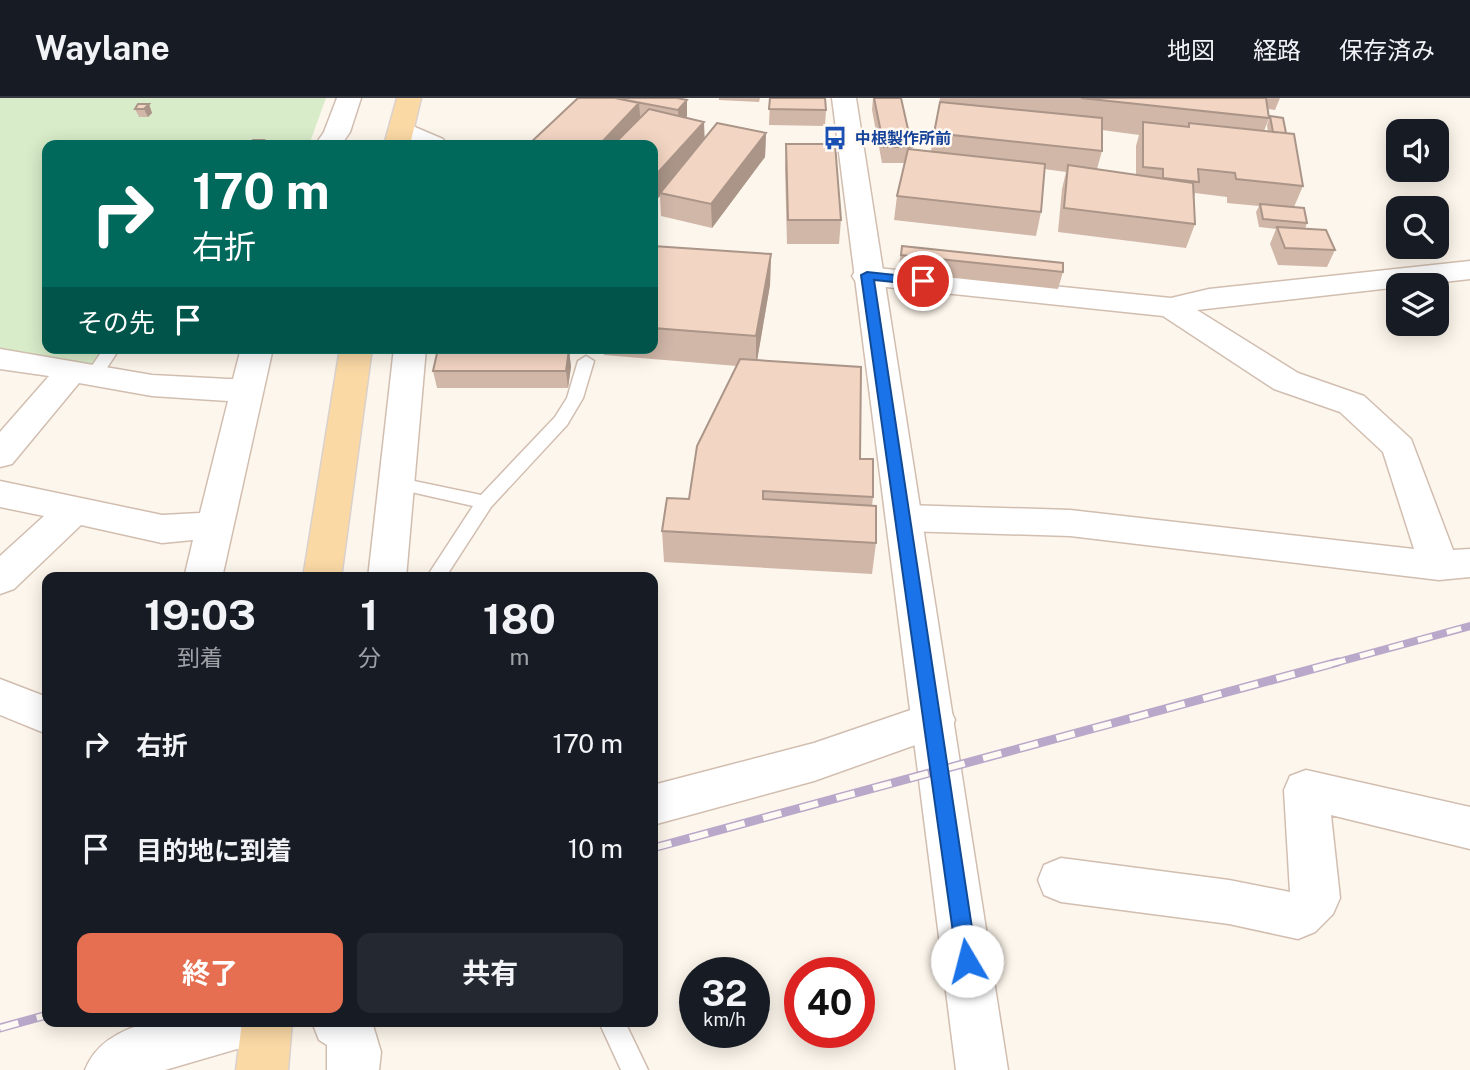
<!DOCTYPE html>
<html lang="ja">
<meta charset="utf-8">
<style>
body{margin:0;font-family:"Public Sans","Noto Sans JP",sans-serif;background:#242831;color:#f1f3f6;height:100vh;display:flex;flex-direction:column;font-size:26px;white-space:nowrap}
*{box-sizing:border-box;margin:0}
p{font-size:23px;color:#9ea1a6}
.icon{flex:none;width:38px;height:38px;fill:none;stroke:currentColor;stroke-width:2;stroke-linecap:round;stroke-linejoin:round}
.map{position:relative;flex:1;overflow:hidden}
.side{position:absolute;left:42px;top:474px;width:616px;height:455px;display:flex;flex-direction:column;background:#171b24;border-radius:14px;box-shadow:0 4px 18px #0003}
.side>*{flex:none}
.guide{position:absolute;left:42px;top:42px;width:616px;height:214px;border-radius:14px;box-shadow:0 4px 18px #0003;background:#00695c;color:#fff;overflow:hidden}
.fabs{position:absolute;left:1386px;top:21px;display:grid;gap:14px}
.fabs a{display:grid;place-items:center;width:63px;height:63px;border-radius:14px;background:#171b24;box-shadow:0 4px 18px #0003;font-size:35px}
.speed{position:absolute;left:679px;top:859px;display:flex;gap:14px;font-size:35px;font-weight:700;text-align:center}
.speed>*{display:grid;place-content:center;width:91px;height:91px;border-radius:50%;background:#171b24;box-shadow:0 4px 18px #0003;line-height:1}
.speed small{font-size:18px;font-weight:400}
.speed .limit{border:10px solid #d22;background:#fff;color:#111}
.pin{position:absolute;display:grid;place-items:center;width:60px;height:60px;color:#fff;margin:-30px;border:4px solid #fff;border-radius:50%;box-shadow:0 2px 7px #0007}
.me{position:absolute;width:77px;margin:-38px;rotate:352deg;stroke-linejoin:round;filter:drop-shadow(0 0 5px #0008)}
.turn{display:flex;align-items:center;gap:24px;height:147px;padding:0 35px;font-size:32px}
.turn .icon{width:91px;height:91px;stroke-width:2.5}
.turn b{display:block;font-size:49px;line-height:60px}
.then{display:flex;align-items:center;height:66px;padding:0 35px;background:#0003;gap:14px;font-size:26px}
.eta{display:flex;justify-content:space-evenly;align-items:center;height:119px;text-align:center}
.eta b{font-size:42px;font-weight:700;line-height:49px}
.primary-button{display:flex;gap:14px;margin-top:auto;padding:14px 35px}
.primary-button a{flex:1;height:80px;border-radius:14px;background:#e76f51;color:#fff;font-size:28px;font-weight:700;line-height:80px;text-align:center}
.primary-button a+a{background:#242831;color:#f1f3f6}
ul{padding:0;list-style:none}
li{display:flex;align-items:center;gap:21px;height:105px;padding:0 35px}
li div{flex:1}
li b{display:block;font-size:26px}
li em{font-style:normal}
header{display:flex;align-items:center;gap:42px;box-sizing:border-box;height:98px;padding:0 35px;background:#171b24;border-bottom:2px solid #363941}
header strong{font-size:33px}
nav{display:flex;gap:38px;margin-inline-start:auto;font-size:24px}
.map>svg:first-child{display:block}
</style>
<header>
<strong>Waylane</strong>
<nav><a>地図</a><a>経路</a><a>保存済み</a></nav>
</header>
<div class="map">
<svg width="1470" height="972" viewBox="0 0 1470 972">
<rect width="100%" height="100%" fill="#fdf6ec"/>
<path fill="#d8ecc9" d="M0 0H326L309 47H47V250H102L90 268 36 257 0 255Z"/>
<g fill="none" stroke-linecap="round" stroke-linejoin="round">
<g stroke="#d1beb0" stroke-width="3">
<path id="service" d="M104 250H120L99 282H87L85 278Z
M586 258 594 263 583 300 567 327 491 409 445 480H426L473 408 389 389 386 385 389 381 395 379 481 397 555 319 567 300 578 263Z
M599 924H625L648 972H621Z"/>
</g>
<g stroke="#d1beb0" stroke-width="3">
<path id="minor" d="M337 0H361L350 34 341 47H315L324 34Z
M403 24 443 41 447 47C428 48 403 50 390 32L394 27Z
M1470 163V181L1197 212 1298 275 1364 298 1411 341 1453 452 1470 451V479L1439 482 1070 438 904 433 891 429 886 420 891 411 904 407 1070 412 1414 451 1383 354 1340 314 1274 291 1163 218 867 187 856 184 852 178 856 172 867 169 1171 200 1209 191Z
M241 250H273L222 480H184L193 442 162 445 81 427 14 491 0 496V458L44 418 0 409V383L162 417 200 415 228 303 152 298 79 285 12 366 0 369V334L49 278 0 271V251L152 277 228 281H233Z
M394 250H426L406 480H368Z
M0 581 47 599V636L0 617Z
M934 604 949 609 955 622 949 635 814 683 653 727V687L814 645Z
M1306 672 1470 709V751L1331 717 1340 800 1333 816 1315 834 1298 841 1229 826 1061 804 1044 797 1038 782 1044 767 1061 760 1229 782 1290 794 1284 692 1290 678Z
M151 924H275L268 942 165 972H85C96 944 122 931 151 924Z
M312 924H372L381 954 379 972H327V947L319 942Z"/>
</g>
<g stroke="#d1beb0" stroke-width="3">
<path id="tertiary" d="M832 0H856L1008 972H956Z"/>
</g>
<g stroke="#dad1cd" stroke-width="3">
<path id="primary" d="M397 0H421L410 47H384Z
M340 250H372L341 480H303Z
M242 924H292L288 972H236Z"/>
</g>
<use href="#service" fill="#fff" fill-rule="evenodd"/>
<use href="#minor" fill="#fff" fill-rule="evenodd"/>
<use href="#tertiary" fill="#fff" fill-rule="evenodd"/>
<use href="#primary" fill="#fbd9a5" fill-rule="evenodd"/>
<g stroke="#b9a8c9" stroke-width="8">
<path id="rail-far1" d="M1331 566 1470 528"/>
</g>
<g stroke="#b9a8c9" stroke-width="9">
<path id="rail" d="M653 750 1338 564
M0 930 47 917"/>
</g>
<use href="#rail-far1" stroke="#fffaf3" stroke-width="5" stroke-dasharray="15" stroke-linecap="butt"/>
<use href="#rail" stroke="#fffaf3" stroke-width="6" stroke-dasharray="19" stroke-linecap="butt"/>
</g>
<path fill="#d1b7a8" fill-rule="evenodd" d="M578 0 687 2V18L686 20 704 41 766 35 765 59 712 130 661 118 660 98 653 105V47Z
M719 0H760L759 4 719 2Z
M770 0 826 12 825 28 769 27Z
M873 0H901L912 51 931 53 940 0H1280L1275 12 1268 11 1269 20 1264 33 1268 34 1267 27 1270 18 1286 35 1303 88 1294 109 1307 125 1305 131 1335 152 1327 169 1278 167 1270 146 1276 131 1259 129 1256 114 1259 108 1227 105V99L1195 95 1194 100 1195 126 1186 150 1058 134 1062 91 1066 74 1044 71 1041 114 1036 138 894 122 897 98 904 65H882L872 12ZM1102 32 1139 37 1136 48V77L1097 71 1102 53Z
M149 6 152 15 148 19H139L135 11Z
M786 46 841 122 839 146H787L785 70Z
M653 148 771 156 770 187 757 262 860 361 873 399 872 408 876 445 872 476 664 464 662 433 689 401 737 268 604 257 603 250H653Z
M902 148 1063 174 1058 191 898 174Z
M569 252 571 269 568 290H437L433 273Z"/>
<path fill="#aa9588" d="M687 2V18L679 28 678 12Z
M639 5 641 29 623 47H599Z
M149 6 152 15 148 19 144 11Z
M704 24 705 48 660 95V98L653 105V80Z
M766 35 765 59 712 130 711 106Z
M771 156 770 187 756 269V238Z
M569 252 571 269 568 290 566 273Z"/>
<path fill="#f3d5c3" stroke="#aa9588" stroke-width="2" d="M578 0H615L639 5 599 47H528Z
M615 0H677L687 2 678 12Z
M770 0H825L826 12 769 11Z
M874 0H901L912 49H884Z
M1081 0H1266L1269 20Z
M940 4 1102 20V53L934 35Z
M138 6H149L144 11H135Z
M649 11 704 24 653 80V47H613Z
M1270 18 1283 20 1286 35 1273 34Z
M1143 24 1189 29V25L1294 36 1303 88 1236 81 1235 75 1198 71 1199 84 1163 80V71L1143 69Z
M717 25 766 35 711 106 660 95Z
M253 42H264L261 47H248Z
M786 46H835L841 122H788Z
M908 51 1045 66 1041 114 897 98Z
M1068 67 1193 85 1195 126 1064 110Z
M1260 106 1304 110 1307 125 1263 121Z
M1277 129 1326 132 1335 152 1285 150Z
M653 148 771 156 756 238 653 230Z
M902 148 1063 165V174L901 157Z
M438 251 569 252 566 273H433Z
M740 261 861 269 860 361H873V399L763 393V401L876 408V445L662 433 667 400 689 401 697 348Z"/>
<path fill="#1a73e8" stroke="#114b97" stroke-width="2" d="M867 174 923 180 929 183 923 187 874 182 977 863 974 870 967 873 960 870 957 863 861 177Z"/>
<defs>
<g id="bus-bare" transform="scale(1.89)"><path d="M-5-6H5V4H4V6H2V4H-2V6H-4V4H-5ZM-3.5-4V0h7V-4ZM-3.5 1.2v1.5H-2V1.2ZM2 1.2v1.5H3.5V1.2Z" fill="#1a4fb4" stroke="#fffaf3" stroke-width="2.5" paint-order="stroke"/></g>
</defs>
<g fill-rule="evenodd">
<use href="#bus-bare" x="835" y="40"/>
</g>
<g text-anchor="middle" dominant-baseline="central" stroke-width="5" stroke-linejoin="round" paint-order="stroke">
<g font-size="16" font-weight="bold" fill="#164399" stroke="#fffaf3" text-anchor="start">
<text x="855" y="40">中根製作所前</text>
</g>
</g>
</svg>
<div class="fabs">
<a><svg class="icon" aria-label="sound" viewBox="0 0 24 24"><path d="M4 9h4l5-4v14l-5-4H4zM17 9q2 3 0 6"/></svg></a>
<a><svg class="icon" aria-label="search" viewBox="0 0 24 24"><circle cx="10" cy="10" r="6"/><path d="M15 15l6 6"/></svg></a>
<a><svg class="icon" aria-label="layers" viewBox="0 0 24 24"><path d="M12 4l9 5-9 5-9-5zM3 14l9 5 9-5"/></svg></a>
</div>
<div class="speed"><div>32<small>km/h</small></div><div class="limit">40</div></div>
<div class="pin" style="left:923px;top:183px;background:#d93025"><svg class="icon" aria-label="arrive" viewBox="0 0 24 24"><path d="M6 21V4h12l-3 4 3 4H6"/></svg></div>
<svg class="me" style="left:967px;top:863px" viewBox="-20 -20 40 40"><circle r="19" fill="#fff"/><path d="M0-13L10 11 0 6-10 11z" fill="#1a73e8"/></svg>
<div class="guide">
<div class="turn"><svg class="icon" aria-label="right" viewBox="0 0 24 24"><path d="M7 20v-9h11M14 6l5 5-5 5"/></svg><div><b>170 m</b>右折</div></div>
<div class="then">その先<svg class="icon" aria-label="arrive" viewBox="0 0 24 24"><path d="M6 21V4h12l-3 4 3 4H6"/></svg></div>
</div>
<section class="side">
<div class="eta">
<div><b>19:03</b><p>到着</p></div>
<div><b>1</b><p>分</p></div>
<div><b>180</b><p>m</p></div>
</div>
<ul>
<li><svg class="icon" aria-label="right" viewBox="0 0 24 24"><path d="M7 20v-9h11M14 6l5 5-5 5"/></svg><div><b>右折</b></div><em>170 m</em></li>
<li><svg class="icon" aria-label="arrive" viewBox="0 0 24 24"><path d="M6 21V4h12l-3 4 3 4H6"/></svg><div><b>目的地に到着</b></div><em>10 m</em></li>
</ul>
<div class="primary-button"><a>終了</a><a>共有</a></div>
</section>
</div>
